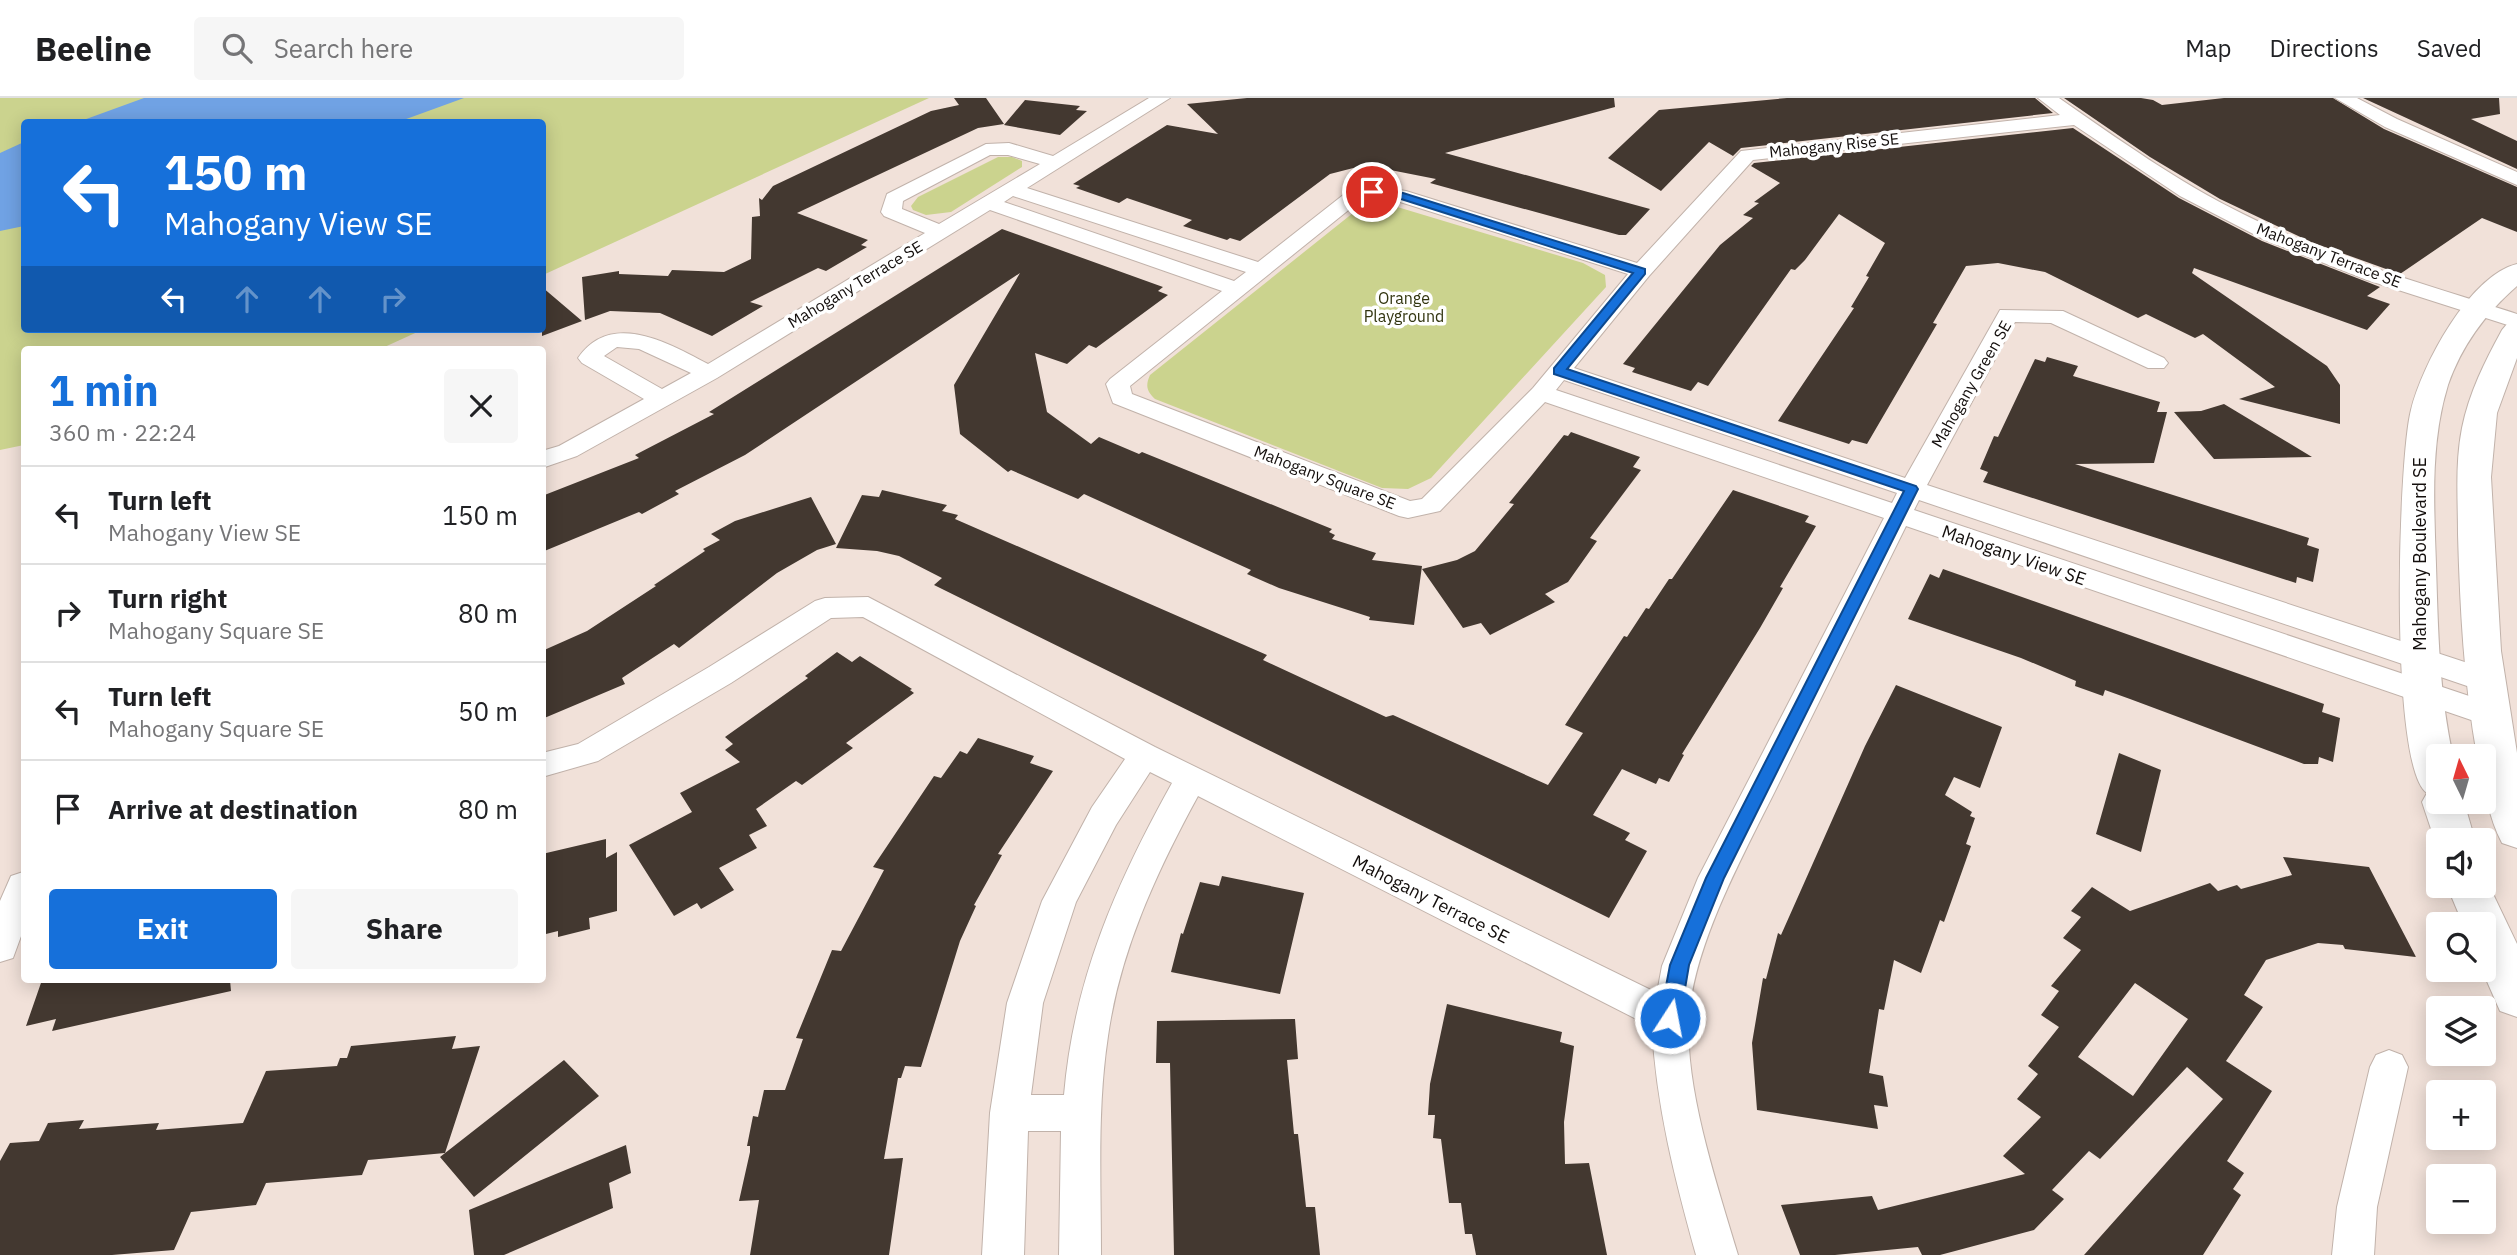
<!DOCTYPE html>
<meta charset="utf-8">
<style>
body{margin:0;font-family:"IBM Plex Sans",sans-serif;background:#f6f6f6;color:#202124;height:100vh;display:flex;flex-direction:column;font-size:26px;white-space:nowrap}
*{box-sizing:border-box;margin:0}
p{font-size:23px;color:#757577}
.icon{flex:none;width:38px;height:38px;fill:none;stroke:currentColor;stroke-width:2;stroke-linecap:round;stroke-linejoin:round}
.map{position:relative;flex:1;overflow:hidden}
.drawer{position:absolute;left:21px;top:248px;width:525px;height:637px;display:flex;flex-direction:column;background:#fff;border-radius:7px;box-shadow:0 4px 18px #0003}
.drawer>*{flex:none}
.top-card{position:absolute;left:21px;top:21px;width:525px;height:214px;border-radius:7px;box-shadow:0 4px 18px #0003;background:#1670da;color:#fff;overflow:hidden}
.needle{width:46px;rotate:355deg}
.controls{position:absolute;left:2426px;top:646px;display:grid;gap:14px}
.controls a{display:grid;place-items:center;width:70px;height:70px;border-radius:7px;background:#fff;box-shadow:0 4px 18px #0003;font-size:35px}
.pin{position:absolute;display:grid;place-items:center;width:60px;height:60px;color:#fff;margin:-30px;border:4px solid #fff;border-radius:50%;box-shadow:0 2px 7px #0007}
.me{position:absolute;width:77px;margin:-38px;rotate:11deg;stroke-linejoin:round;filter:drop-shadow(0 0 5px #0008)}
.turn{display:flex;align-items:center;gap:24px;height:147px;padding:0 28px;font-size:32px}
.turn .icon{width:91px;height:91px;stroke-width:2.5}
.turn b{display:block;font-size:49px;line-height:60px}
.lanes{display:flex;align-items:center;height:66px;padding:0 28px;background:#0003;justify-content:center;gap:35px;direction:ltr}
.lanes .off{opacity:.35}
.round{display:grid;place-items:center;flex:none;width:74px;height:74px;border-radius:7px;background:#f6f6f6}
.summary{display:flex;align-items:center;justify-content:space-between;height:119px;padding:0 28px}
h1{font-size:42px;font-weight:800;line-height:52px;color:#1670da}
.button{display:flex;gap:14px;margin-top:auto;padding:14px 28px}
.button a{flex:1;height:80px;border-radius:7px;background:#1670da;color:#fff;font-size:28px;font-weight:800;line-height:80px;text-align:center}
.button a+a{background:#f6f6f6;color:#202124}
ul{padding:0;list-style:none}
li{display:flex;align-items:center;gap:21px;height:98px;padding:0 28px;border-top:2px solid #e0e0e0}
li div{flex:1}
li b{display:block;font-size:26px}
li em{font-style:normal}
header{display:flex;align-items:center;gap:42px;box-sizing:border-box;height:98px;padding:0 35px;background:#fff;border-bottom:2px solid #e0e0e0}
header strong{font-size:33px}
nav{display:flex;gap:38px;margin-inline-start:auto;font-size:24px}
.search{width:490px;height:63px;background:#f6f6f6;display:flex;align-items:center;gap:18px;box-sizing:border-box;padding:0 24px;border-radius:7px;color:#757577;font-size:26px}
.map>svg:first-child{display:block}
</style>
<header>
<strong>Beeline</strong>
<div class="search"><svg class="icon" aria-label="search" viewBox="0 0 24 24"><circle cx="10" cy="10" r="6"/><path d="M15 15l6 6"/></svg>Search here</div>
<nav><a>Map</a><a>Directions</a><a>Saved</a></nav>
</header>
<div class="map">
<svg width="2517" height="1157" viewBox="0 0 2517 1157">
<rect width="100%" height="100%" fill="#f1e1d9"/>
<path fill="#cbd38e" d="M0 0H929L543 177 542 24H24V231H424L378 252H24V347L0 352Z
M998 59H1012L1022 63V69L951 114 926 117 913 112 911 108 918 99Z
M1375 107 1394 108 1583 165 1605 177 1606 189 1431 380 1408 391 1382 390 1155 301C1147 293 1145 288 1150 277L1358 111Z"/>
<path fill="#70a2e4" d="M144 0H464L398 24H78Z
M24 44V128L0 133V55Z"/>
<path fill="#433830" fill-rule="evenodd" d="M954 0H986L1004 26 978 30 797 115 868 142 861 147 867 149 826 173 818 170 750 204 763 208 712 238 660 215 610 213 585 222 582 179 619 173V176L668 178 672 172 724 174 751 161 752 119 760 118 759 100 762 102 773 88 931 13 959 7Z
M1247 0H1614L1615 9 1445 55 1650 111 1626 137H1619L1430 85 1436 81 1365 67 1330 76 1240 143 1230 140 1227 142 1183 128 1192 122 1127 100 1119 105 1076 90 1080 88 1073 86 1167 27 1218 36 1187 6Z
M1787 0H2035L2053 15 1741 50 1733 58 1709 44 1661 93 1608 60 1659 12Z
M2064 0H2141L2153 2 2162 7 2224 0H2333L2384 31 2517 89V134L2482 120 2400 176 2311 144 2220 101 2150 59Z
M2363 0H2499L2500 16 2471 21 2517 43V71Z
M1025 2 1080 8 1076 12 1087 13 1060 37 1004 27Z
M2073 30 2179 100 2262 143 2380 189 2367 198 2390 206 2367 232 2194 170 2192 175 2327 268 2340 287V326L2239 301 2275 289 2203 236 2195 240 2146 216 2138 220 2045 174 1998 165 1966 168 1933 225 1937 226 1867 346 1852 342 1849 346 1778 323 1854 210 1851 209 1869 179 1866 178 1885 145 1839 116 1805 162 1795 172 1791 171 1708 288 1698 284 1691 293 1632 274 1635 270 1623 266 1720 147 1753 120 1743 117 1759 105 1754 104 1780 85 1751 68 1754 65Z
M1002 131 1163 189 1158 193 1168 197 1096 250 1089 247 1067 266 1035 255 1047 314 1091 346 1099 339 1139 356 1142 354 1332 431 1329 434 1335 437 1332 441 1376 455 1372 462 1422 468 1414 527 1369 522 1370 519 1279 490 1247 476 1251 472 1084 396 1078 401 1011 372 1008 374 960 336 954 287 1020 175 745 357 675 393 679 396 642 416 639 414 542 454V398L639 360 635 357 714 316 709 314Z
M542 189 582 223 542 238Z
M2047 259 2078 268 2073 278 2160 304 2157 314H2167L2154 365 2075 366 2309 440 2307 447 2319 451 2313 484 2297 479 2296 485 1983 384 1988 374 1980 371 1994 338 1998 339 2035 261 2045 264Z
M2224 306 2312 359 2214 361 2174 314 2201 313Z
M1571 334 1640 359 1633 369 1641 372 1590 440 1597 443 1568 484 1545 496 1555 504 1490 537 1481 525 1463 530 1422 471 1457 462 1475 453 1514 406 1509 405 1532 377 1564 337 1568 338Z
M882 392 947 407 942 413 958 417 955 421 1267 557 1263 562 1386 619 1393 617 1548 687 1583 635 1565 627 1624 538 1627 539 1646 510 1649 511 1669 481H1672L1733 392 1809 418 1805 424 1816 428 1780 489 1783 490 1760 530 1682 656 1684 657 1669 684 1659 680 1656 686 1622 671 1593 717 1630 735 1625 742 1647 753 1609 820 934 487 942 480 899 458 877 453 836 450 862 397 879 399Z
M811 399 836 446 817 452 777 475 679 550 674 546 622 580 625 586 542 621V553L587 533 656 488 654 487 705 453 703 451 720 442 711 436 735 423Z
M1943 471 2324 606 2322 614 2340 620 2333 664 2319 659 2318 666H2304L2130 601 2105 592 2103 598 2075 588 2076 583 2021 560 1908 521 1930 476 1939 480Z
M837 554 852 564 860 558 912 591 910 592 914 595 846 645 853 650 802 687 796 683 756 711 767 728 749 737 757 750 719 770 734 792 701 811 697 805 674 818 629 747 692 714 680 695 740 664 725 652 733 646 725 639 808 580 805 578Z
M1896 587 2002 629 1980 690 1954 679 1945 697 1972 714 1970 718 1975 720 1966 746 1971 748 1944 824 1940 822 1921 875 1894 862 1884 912 1879 911 1869 975 1883 978 1888 1009 1874 1007 1878 1031 1757 1012 1752 945 1763 880 1766 881 1778 835 1781 837 1865 648Z
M978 640 1034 658 1030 665 1053 673 998 756 1002 757 974 807 976 808 960 843 921 969 905 968 901 980H898L884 1061 903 1060 889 1157H750L759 1102 739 1103 750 1054V1048H747L753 1018 758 1019 764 992H785L803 941 796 940 832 852 841 853 884 772 873 769 934 678 941 680 960 653 967 656Z
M2119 655 2161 672 2141 754 2096 736Z
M606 741V760L617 754V813L589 820 590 831 558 839V833L542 837V756Z
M2283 759 2369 769 2416 859 2345 851 2343 847 2318 845 2266 862 2244 897 2263 909 2226 963 2272 993 2227 1063 2244 1075 2233 1091 2241 1097 2203 1157H2084L2223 1001 2187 969 2100 1061 2089 1053 2052 1092 2064 1101 2034 1132 1940 1157H1922L1918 1149 1835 1157H1800L1781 1107 1872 1098 1878 1112 2025 1076 2003 1058 2041 1019 2017 1001 2038 976 2028 968 2059 929 2041 917 2059 893 2051 888 2081 852 2063 840 2081 819 2071 813 2092 789 2130 813 2210 785 2218 793 2237 787 2241 791 2292 777ZM2135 885 2188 921 2133 998 2078 959Z
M1222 778 1304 795 1280 896 1171 874 1181 835 1183 836 1200 784 1219 788Z
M42 882H230L231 893 52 933 56 921 26 928Z
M1447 906 1562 934 1560 944 1574 948 1564 1024 1565 1066 1589 1065 1607 1157H1476L1472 1136H1465L1461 1105H1449L1441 1041 1433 1040 1435 1017H1428L1430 986Z
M1295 921 1298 961 1287 962 1294 1036H1298L1306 1109H1315L1320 1157H1174L1170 965H1156L1157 923Z
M456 938 452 951 480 948 445 1055 368 1062 362 1077 266 1085 256 1107 191 1114 174 1152 112 1157H0V1063L10 1045 39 1043 48 1025 84 1022 79 1031 159 1025 156 1032 243 1025 266 973 337 968 340 960H347L351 948Z
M564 962 599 998 474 1099 440 1059Z
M626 1047 631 1075 609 1085 613 1110 504 1157H474L469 1112Z"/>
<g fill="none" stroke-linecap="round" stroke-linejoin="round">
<g stroke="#c1b2aa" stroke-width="2">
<path id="street" d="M1149 0H1170L1027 90 1258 164 1347 94 1372 88 1406 93 1637 165 1741 53 2060 17 2038 0H2059C2118 41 2178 84 2243 116 2330 160 2425 186 2517 216V230L2367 182 2263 141 2180 98 2074 27 1753 62 1649 178 1574 270 1905 380 2000 212 2063 213 2164 260 2168 265 2164 270H2148L2051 225 2015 224 1927 387 2495 574 2499 582 2495 590 2484 593 2473 590 1919 402 1914 412 2499 608 2503 616 2499 624 2488 627 2477 624 1906 428C1863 515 1820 602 1777 689 1745 754 1693 847 1689 920 1684 989 1718 1090 1738 1157H1696C1675 1082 1656 1007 1652 929L1198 698C1157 773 1120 853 1108 938 1097 1010 1101 1084 1101 1157H1059L1061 1033H1028L1024 1157H982L990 1015 1007 905 1042 803 1092 709 1125 661 863 519 831 520 731 585 598 663 542 679V655L578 646 709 569 815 503 825 500 868 499 1155 649 1657 895 1662 868 1698 780 1884 420 1545 304 1440 413 1408 420 1399 418 1113 305 1106 286 1110 281 1222 193 990 112 717 280 577 358 542 370V353L559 348 644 301 582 265 578 260C611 212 668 245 708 266L925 135 884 118 881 114 887 96 986 46 1009 45 1053 58ZM990 57H1008L1040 66 939 126 902 111 903 103ZM1013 98 1246 174 1234 183 1004 104ZM1372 100 1397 103 1628 176 1533 290 1422 401 1410 403 1132 296 1130 288 1361 102ZM617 249 639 251 691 275 662 291 604 258ZM1564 282 1897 395 1892 405 1556 292ZM1150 674 1172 685C1116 786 1074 881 1064 997H1031L1043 905 1076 804 1116 727Z
M2335 0H2357L2397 21 2517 74V87L2385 29Z
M23 774 24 830 13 860 0 864V803L11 778Z
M2389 952 2402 957 2408 969 2377 1109 2374 1157H2332L2337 1109 2370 969 2376 957Z"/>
</g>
<g stroke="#c1b2aa" stroke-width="2">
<path id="secondary" d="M2517 166V188C2485 216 2462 247 2448 287 2430 345 2434 407 2436 467 2438 531 2439 595 2453 658H2438V704H2464L2475 742H2438V752L2422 704 2427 695C2389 670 2398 362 2411 312 2422 267 2469 178 2517 166Z
M2517 223V260L2497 315 2491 379 2501 553 2517 655V750L2502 745C2488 718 2483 688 2483 658H2477C2464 584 2460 511 2458 436 2458 401 2455 365 2462 330 2469 295 2485 263 2502 232L2507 226Z
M2483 775 2517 846V919L2500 913 2482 872 2483 826H2463L2447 788H2483Z"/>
</g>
<use href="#street" fill="#fff" fill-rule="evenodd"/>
<use href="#secondary" fill="#fff" fill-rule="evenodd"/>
</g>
<path fill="#1670da" stroke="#0e498e" stroke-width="2" d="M1372 90 1403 95 1645 171V176L1567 271 1916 388 1918 391 1724 780 1689 867 1680 920 1677 926 1670 929 1663 926 1660 920 1670 867 1706 780 1904 393 1554 276V270L1633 175 1398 100 1368 96 1367 94Z"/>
<g text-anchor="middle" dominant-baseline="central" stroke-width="7" stroke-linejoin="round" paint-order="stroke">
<g font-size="16" fill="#130e0c" stroke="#fff">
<text transform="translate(1834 47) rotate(-6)">Mahogany Rise SE</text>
<text transform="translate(2329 157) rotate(21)">Mahogany Terrace SE</text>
<text transform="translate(855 186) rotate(-31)">Mahogany Terrace SE</text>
<text transform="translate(1971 286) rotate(-60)">Mahogany Green SE</text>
<text transform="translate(1325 379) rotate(21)">Mahogany Square SE</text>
</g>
<g font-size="16" fill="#323510" stroke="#fff">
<text x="1404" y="200">Orange<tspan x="1404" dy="18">Playground</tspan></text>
</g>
<g font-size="18" fill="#130e0c" stroke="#fff">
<text transform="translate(2419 456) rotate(-90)">Mahogany Boulevard SE</text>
<text transform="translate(2014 457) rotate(19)">Mahogany View SE</text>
<text transform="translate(1431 801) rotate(27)">Mahogany Terrace SE</text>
</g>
</g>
</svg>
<div class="controls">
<a><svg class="needle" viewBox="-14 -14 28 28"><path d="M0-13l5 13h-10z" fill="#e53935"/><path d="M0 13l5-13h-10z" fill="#757577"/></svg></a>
<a><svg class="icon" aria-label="sound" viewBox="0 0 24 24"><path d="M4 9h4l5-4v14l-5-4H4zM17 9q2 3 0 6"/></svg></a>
<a><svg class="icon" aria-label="search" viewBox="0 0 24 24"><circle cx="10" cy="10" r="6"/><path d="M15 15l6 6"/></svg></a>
<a><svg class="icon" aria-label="layers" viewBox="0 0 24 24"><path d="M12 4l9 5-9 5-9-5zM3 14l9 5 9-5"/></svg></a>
<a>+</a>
<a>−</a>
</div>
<div class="pin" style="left:1372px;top:94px;background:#d93025"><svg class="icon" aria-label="arrive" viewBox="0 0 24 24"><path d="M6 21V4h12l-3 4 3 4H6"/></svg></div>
<svg class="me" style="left:1670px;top:920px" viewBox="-20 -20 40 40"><circle r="17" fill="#1670da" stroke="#fff" stroke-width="3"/><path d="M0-11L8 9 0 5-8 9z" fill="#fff"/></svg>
<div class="top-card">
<div class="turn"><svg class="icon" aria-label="left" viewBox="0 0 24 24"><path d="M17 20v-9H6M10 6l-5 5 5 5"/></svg><div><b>150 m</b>Mahogany View SE</div></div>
<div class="lanes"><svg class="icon" aria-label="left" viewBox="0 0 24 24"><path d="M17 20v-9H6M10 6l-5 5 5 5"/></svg><svg class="icon off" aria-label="ahead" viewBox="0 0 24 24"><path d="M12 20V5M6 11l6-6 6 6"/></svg><svg class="icon off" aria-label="ahead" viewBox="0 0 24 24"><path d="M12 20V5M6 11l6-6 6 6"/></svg><svg class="icon off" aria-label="right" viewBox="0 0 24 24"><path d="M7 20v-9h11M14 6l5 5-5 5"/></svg></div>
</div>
<section class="drawer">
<div class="summary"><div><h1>1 min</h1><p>360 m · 22:24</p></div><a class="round"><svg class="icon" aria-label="close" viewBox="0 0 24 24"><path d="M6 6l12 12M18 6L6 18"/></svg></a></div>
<ul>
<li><svg class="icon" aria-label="left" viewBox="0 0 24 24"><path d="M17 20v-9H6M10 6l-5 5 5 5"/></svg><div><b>Turn left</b><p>Mahogany View SE</p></div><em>150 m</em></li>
<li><svg class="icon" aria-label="right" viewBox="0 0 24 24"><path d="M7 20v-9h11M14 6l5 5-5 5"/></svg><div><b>Turn right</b><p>Mahogany Square SE</p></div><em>80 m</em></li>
<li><svg class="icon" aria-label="left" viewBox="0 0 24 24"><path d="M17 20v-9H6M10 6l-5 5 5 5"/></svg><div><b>Turn left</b><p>Mahogany Square SE</p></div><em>50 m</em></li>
<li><svg class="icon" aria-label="arrive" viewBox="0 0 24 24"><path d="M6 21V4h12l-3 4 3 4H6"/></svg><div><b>Arrive at destination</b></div><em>80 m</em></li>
</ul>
<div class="button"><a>Exit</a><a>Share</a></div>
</section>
</div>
